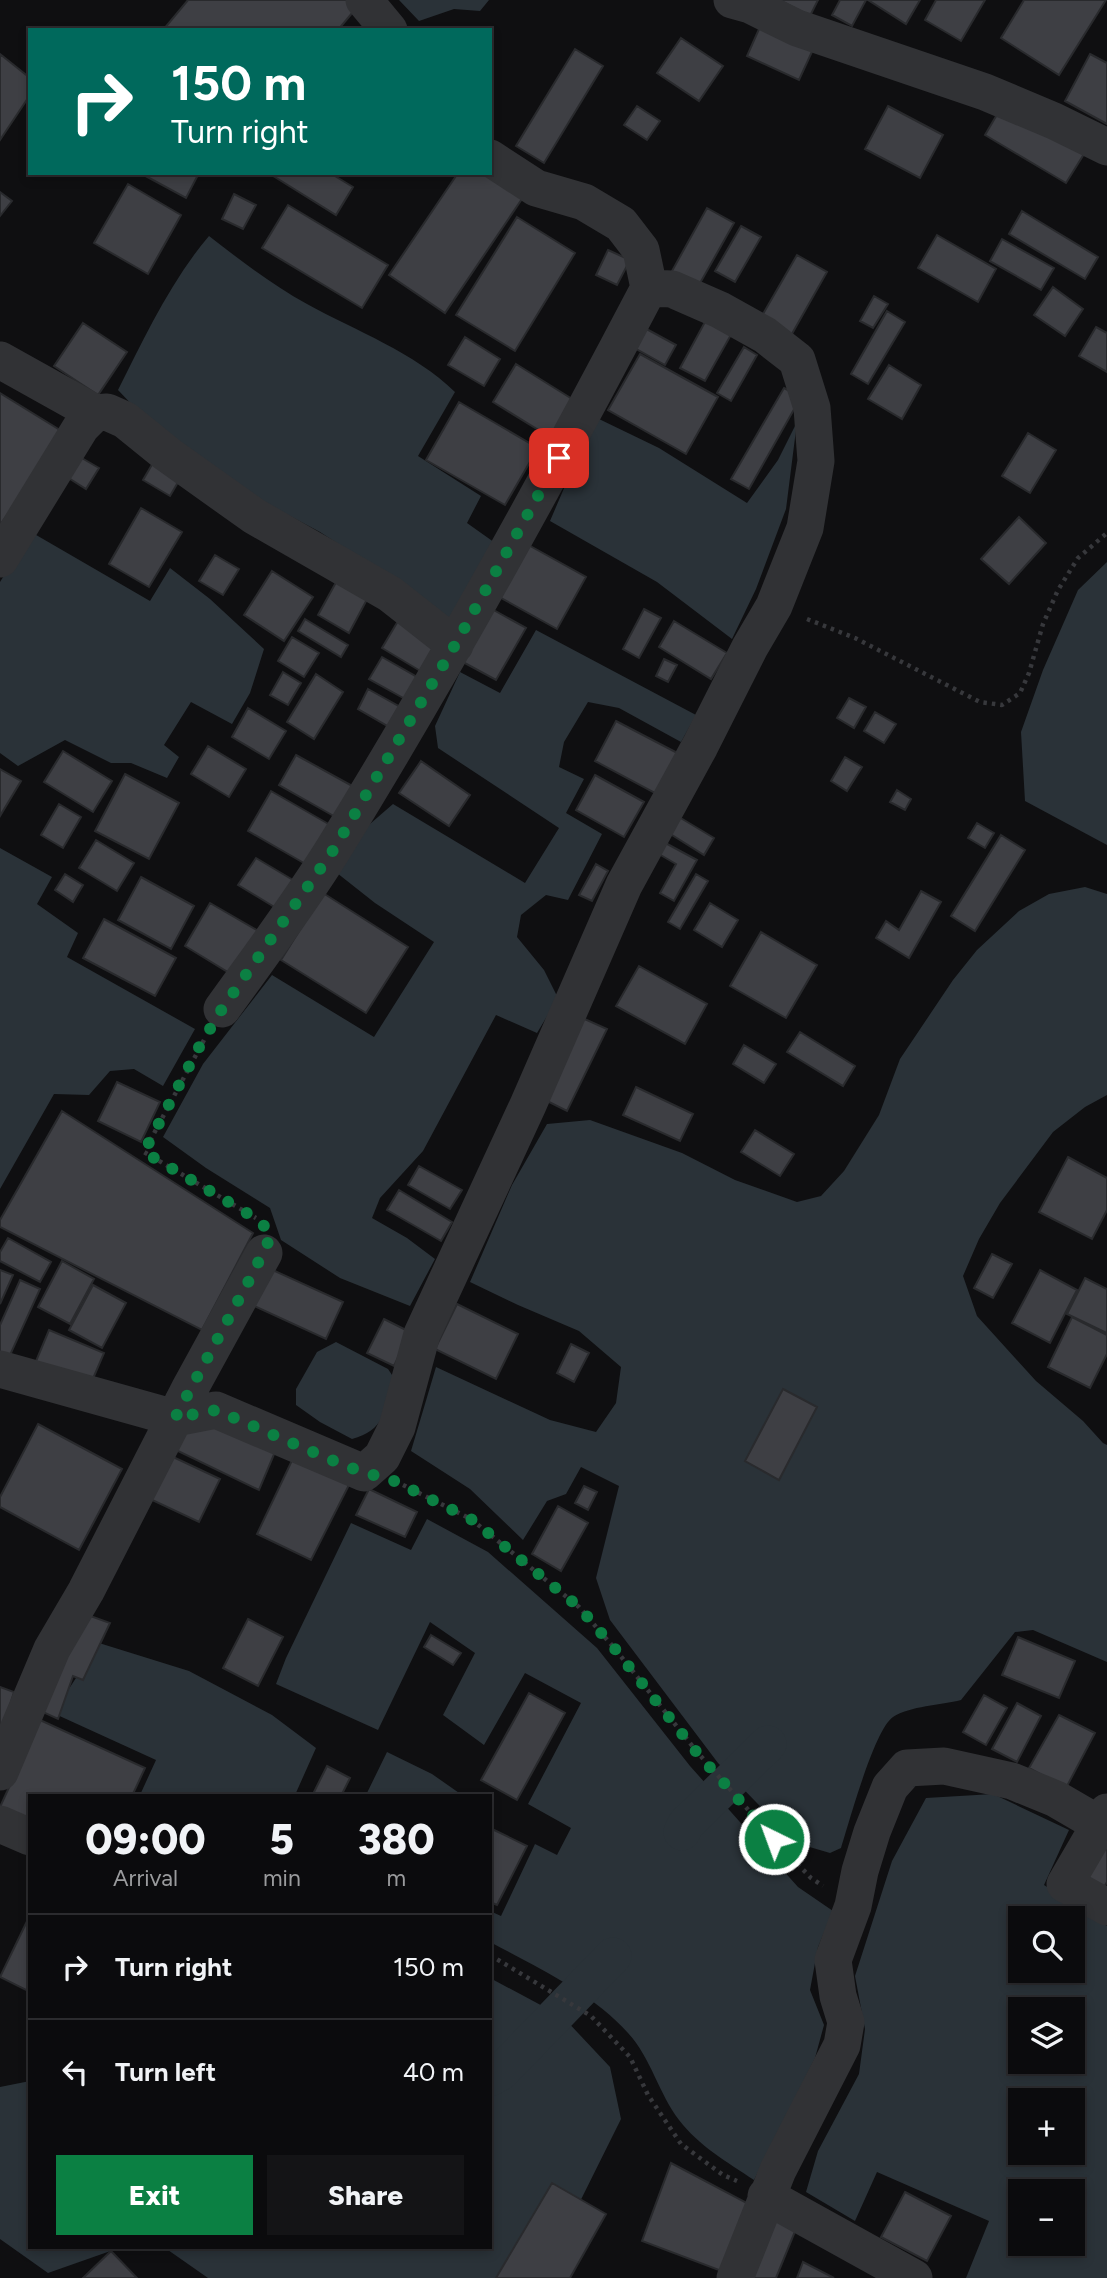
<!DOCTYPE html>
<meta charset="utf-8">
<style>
body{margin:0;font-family:Figtree,sans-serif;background:#141416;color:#f1f3f6;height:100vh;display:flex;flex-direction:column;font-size:26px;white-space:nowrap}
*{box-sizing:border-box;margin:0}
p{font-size:23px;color:#9a9b9d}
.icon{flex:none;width:38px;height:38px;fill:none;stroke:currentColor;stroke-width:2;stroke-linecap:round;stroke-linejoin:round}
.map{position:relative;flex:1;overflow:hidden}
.details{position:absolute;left:28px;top:1794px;width:464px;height:455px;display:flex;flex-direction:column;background:#0b0b0d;border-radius:0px;box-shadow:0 4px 10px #0003,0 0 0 2px #2b2b2e}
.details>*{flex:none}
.banner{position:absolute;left:28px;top:28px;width:464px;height:147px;border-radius:0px;box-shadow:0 4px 10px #0003,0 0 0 2px #2b2b2e;background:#00695c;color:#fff;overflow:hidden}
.buttons{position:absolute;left:1008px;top:1906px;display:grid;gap:14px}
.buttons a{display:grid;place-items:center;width:77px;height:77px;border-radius:0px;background:#0b0b0d;box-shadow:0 4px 10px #0003,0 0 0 2px #2b2b2e;font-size:35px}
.pin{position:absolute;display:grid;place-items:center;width:60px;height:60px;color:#fff;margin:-30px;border-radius:14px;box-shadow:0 4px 10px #0006}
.me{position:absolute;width:77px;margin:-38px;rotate:318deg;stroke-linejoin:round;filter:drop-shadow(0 0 5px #0008)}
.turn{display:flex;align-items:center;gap:24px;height:147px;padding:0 28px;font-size:32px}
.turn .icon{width:91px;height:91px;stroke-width:2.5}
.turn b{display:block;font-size:49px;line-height:60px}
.eta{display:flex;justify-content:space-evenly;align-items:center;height:119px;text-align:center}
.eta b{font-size:42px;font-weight:800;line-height:49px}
.button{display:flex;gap:14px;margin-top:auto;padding:14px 28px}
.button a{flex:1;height:80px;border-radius:0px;background:#0b8043;color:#fff;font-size:28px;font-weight:800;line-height:80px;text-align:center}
.button a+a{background:#141416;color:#f1f3f6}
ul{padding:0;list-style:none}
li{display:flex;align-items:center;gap:21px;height:105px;padding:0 28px;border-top:2px solid #2b2b2e}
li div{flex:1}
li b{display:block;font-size:26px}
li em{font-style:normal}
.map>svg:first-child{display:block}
</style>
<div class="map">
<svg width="1107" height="2278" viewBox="0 0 1107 2278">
<rect width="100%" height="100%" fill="#0f0f11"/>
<path fill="#2a3238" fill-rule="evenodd" d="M399 0H489L480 11 454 9 419 21Z
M209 236C240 260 272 285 307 304 356 331 414 352 455 392L418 456 481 496 467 523 498 545 452 625 395 581 320 532 245 492 155 429 118 390C143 340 172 279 209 236Z
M599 419 659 448 747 503 778 460 797 422 786 509 756 589 732 639 657 582 550 521 586 437Z
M31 532 150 601 170 568 210 599 264 649 250 693 232 724 191 702 164 745 179 757 167 778 131 763H111L65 740 18 766 0 753V582Z
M1107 562V845L1025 801 1021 732 1043 670 1078 590Z
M536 630 696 715 681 742 619 708 588 702 564 742 559 767 584 779 566 813 602 834 568 900 546 895 521 915 517 937 544 970 558 998 537 1033 496 1015 423 1151 380 1198 372 1218 407 1238 435 1259 410 1306 340 1278 281 1240 270 1208 206 1168 163 1137 203 1064 272 975 374 1037 434 942 375 903 337 873 363 830 393 804 525 883 559 828 438 748 435 726 460 672 500 693Z
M0 848 52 877 37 904 78 933 67 957 195 1029 163 1086 134 1069 110 1071 89 1095 54 1094 0 1189Z
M1085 887 1107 894V1095L1085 1107 1053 1132 1000 1203 979 1239 963 1276 977 1316 1036 1381 1083 1421 1103 1443 1107 1445V1662L1033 1630 1015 1632 961 1700C941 1705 910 1706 893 1717 874 1730 849 1823 841 1848L830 1853 796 1843 718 1763 610 1620 596 1578 619 1486 581 1467 566 1494 547 1501 523 1540 470 1489 411 1451 436 1367 550 1420 596 1432 616 1403 621 1367 579 1331 518 1305 470 1282 512 1185 547 1124 590 1120 682 1153 735 1180 797 1202 821 1196 844 1171 879 1115 900 1059 953 980 977 950 1019 911 1049 894Z
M336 1342 388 1369 396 1381C386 1409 384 1431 352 1439L320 1422 296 1405V1389L317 1352Z
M427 1519 488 1552 597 1648 690 1766 798 1887 833 1911 818 1947 810 1990 824 2025 815 2058 754 2180C727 2162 699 2146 679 2120 659 2094 651 2058 628 2033 594 1994 535 1966 490 1942V1911L501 1916 535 1844 557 1855 571 1828 528 1804 581 1703 525 1673 484 1745 443 1715 475 1653 430 1622 378 1730 276 1684 286 1658 351 1523 411 1550Z
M99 1643 189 1671 272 1715 316 1748 295 1795H140L156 1760 53 1713Z
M387 1752 432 1774 462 1795H366Z
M993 1794 1069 1830 1044 1885 1107 1926V2278H966L989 2221 877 2172 855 2221 806 2192 818 2151 859 2074 865 2029 855 1976 892 1861 926 1798ZM1020 1918H1073V1970H1020ZM1020 2009H1073V2062H1020ZM1020 2100H1073V2152H1020ZM1020 2191H1073V2244H1020Z
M490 1978 563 2017 610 2067 621 2119 544 2274 546 2278H208L168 2250 119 2248 48 2273 0 2239V2087L30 2081V2247H490Z"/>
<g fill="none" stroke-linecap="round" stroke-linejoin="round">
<path stroke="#2a3238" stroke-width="37" d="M682 1832 686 1824 768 1744
M490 2078 501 2072 613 1956"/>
</g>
<path fill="#3e3f44" stroke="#292a2d" stroke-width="2" d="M188 0H351L358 6 338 30H163Z
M779 0H818L810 16Z
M840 0H866L852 26 832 15Z
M868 0H920L906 24Z
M936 0H985L961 41 925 20Z
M1024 0H1106L1059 75 1001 38Z
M763 20 816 43 799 80 747 56Z
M681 38 723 66 699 101 657 73Z
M575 49 603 66 544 163 516 146Z
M0 54 30 78V95L0 140Z
M1090 54 1107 63V124L1065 101Z
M637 106 660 121 647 140 624 125Z
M888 106 943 135 920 178 865 149Z
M1002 106 1084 154 1066 183 985 135Z
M140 173H199L186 198Z
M330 173 353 187 336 215 270 174Z
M458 173H490L528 190 445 313 389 275Z
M128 184 181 215 148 274 94 243Z
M0 192 12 201 0 216Z
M234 194 256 205 243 229 222 219Z
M288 205 388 265 362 308 262 248Z
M707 208 734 223 699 285 672 271Z
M1022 211 1098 257 1085 279 1009 234Z
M517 217 575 253 515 351 456 315Z
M741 226 761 237 735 282 715 271Z
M937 235 996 269 978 302 918 268Z
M1002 239 1054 268 1041 290 990 261Z
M608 250 630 260 617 285 596 275Z
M797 255 827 272 789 339 759 321Z
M1053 287 1083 309 1065 336 1034 315Z
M874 296 888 304 873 328 860 321Z
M887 311 905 322 868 384 851 374Z
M706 320 732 333 705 381 680 368Z
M83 323 127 352 98 395 54 366Z
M641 326 676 345 665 365 631 346Z
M1096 327 1107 333V372L1079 356Z
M465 337 500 359 484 386 448 365Z
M744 347 757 355 731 401 717 393Z
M640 354 718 397 686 454 608 410Z
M516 364 577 402 553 439 493 402Z
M889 365 921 385 902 419 868 399Z
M784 388 801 397 749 489 731 479Z
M0 393 68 435 0 525Z
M459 402 538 448 505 505 426 460Z
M1028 433 1056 450 1030 493 1002 476Z
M157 456 184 472 170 496 143 480Z
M80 457 99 468 86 489 67 477Z
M141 508 182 532 149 587 109 564Z
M1019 517 1046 543 1009 584 981 559Z
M523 542 586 577 557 629 494 594Z
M215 555 239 569 223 595 199 581Z
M272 571 313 597 284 641 244 615Z
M340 575 371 592 349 633 318 615Z
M490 608 526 628 496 680 461 661Z
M644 609 661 618 639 658 623 649Z
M305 619 348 645 341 657 298 631Z
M398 621 438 645 422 672 382 648Z
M674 621 727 653 711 679 659 647Z
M292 637 319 653 304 677 278 661Z
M382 657 417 677 405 699 369 679Z
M664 659 677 665 668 682 656 676Z
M283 672 301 683 288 705 270 695Z
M316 674 343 692 314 739 287 722Z
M368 689 402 708 391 728 358 709Z
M849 698 866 707 854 728 837 718Z
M248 708 286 731 269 759 232 737Z
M875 712 896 724 884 743 864 731Z
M616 721 687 758 666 799 595 761Z
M208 746 246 769 229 797 191 774Z
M63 751 112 781 93 812 44 782Z
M296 755 356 788 339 819 279 785Z
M845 757 862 767 847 791 831 781Z
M421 761 470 795 449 826 399 793Z
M0 769 21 781 0 816Z
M125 774 179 803 149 859 95 831Z
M595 775 644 802 624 837 576 810Z
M897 790 911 799 905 810 890 802Z
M271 791 332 826 309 866 248 831Z
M59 804 81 817 63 848 41 835Z
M674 814 714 838 704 855 664 830Z
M977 823 994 833 985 848 968 838Z
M1001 835 1025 850 975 931 951 916Z
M658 839 697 860 674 901 660 893 676 864 652 850Z
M96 840 134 863 117 891 79 868Z
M256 858 293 880 276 908 238 885Z
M596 864 608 871 592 901 579 895Z
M65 874 83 885 73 902 55 890Z
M696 874 708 881 680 929 668 922Z
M141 877 194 906 171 949 118 920Z
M921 891 941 902 909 958 876 938 886 921 899 930Z
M323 893 408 947 366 1013 281 960Z
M210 903 262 933 236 977 185 946Z
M710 903 738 920 722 947 694 930Z
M104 919 176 958 155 996 83 958Z
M761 932 817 965 786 1018 730 986Z
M639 966 707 1004 685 1044 616 1006Z
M578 1016 607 1029 567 1111 539 1097Z
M800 1032 855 1066 843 1086 787 1052Z
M744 1045 776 1064 764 1083 733 1064Z
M117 1082 160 1102 141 1142 98 1121Z
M636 1087 693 1114 680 1141 623 1115Z
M62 1111 253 1233 202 1330 0 1227V1220Z
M755 1130 794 1154 780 1176 741 1152Z
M1068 1157 1107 1178V1210L1092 1239 1039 1212Z
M419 1166 462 1190 450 1209 408 1185Z
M399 1190 452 1222 441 1241 387 1210Z
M8 1238 51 1262 40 1282 0 1261V1252Z
M992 1254 1012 1264 993 1298 974 1288Z
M62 1261 94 1279 70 1324 38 1307Z
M266 1267 343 1302 326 1339 250 1304Z
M0 1270 13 1275 0 1304Z
M1040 1270 1077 1290 1050 1343 1012 1323Z
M1085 1278 1107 1289V1333L1067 1314Z
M20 1280 40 1289 6 1364 0 1361V1325Z
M93 1285 126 1303 102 1348 69 1330Z
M457 1304 518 1334 496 1379 435 1349Z
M1072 1317 1107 1335V1354L1090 1388 1048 1367Z
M384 1319 410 1332 394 1366 367 1353Z
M49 1330 104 1353 89 1388 34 1366Z
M571 1344 589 1353 574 1382 557 1373Z
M783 1389 817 1407 779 1480 745 1461Z
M168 1393 283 1433 259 1490 151 1438Z
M38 1424 122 1469 79 1550 0 1507V1497Z
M296 1452 353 1477 311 1560 257 1534Z
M171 1456 220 1479 199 1522 150 1499Z
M584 1486 597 1492 588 1510 575 1503Z
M369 1489 417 1512 405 1537 356 1515Z
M558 1506 588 1523 561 1571 532 1554Z
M60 1605 110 1623 83 1680 73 1676 58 1719 21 1702Z
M248 1619 283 1637 258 1686 223 1668Z
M431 1635 461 1653 453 1665 424 1647Z
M1018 1637 1075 1661 1059 1698 1002 1675Z
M0 1687 14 1692 0 1737Z
M529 1693 565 1713 517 1800 481 1780Z
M984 1695 1007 1708 986 1745 963 1732Z
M1017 1703 1041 1716 1017 1762 992 1749Z
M1059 1715 1095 1733 1066 1788 1029 1768Z
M40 1720 145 1768 132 1796H30V1821L0 1807Z
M327 1766 350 1778 341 1796H312Z
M1107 1822V1882L1098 1898 1072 1882Z
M490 1828 527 1846 497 1905 490 1902Z
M30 1915V1992L0 1977Z
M671 2163 796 2229 776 2278H740L642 2241Z
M552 2183 606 2214 570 2278H496Z
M905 2192 951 2216 927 2261 881 2237Z
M111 2251 137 2278H83Z
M803 2262 834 2278H797Z"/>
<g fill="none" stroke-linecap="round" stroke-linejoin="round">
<path stroke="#37383c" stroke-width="4.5" stroke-dasharray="3.5 5" stroke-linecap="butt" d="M807 619 855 638 980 702 1002 705 1020 693 1029 673 1043 624 1058 590 1078 558 1107 533
M204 1040 144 1152 256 1218
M403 1485 471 1519 579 1607 615 1649 698 1753 774 1839 811 1878 823 1886
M490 1955 591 2016 630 2057 648 2095 681 2144 723 2175 737 2181"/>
<path stroke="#313235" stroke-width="37" d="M364 0 389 30
M732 0 750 5 797 28 985 92 1054 121 1107 147
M0 360 95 413
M0 559 81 427 95 413 107 412 125 420 167 454 254 516 390 594 455 645
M222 1009C260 956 300 903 334 848 447 665 550 477 649 288L641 250 621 224 584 202 536 188 490 158
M0 1369 175 1418 216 1410 364 1473 382 1457 397 1427 422 1334 528 1105 624 885 700 746 750 647 774 606 805 528 816 461 812 408 797 360 765 335 720 310 672 289 649 288
M0 1772 52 1649 86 1591 189 1390 264 1253
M1107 1812 1065 1884 1107 1907
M0 1824 30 1837
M766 2196 914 2278
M735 2278 778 2170 842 2045 846 2022 838 1996 833 1960 853 1906 860 1871 872 1832 890 1787 907 1768 944 1766 1012 1781 1056 1799 1099 1824"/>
</g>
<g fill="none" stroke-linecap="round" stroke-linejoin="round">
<path stroke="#0b8043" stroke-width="12" stroke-dasharray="0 21.6" d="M559 458 455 645 334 849 222 1009 198 1049 144 1152 257 1219 272 1234 253 1273 175 1418 216 1410 329 1459 364 1473 388 1478 471 1519 579 1607 615 1649 698 1754 774 1839"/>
</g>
</svg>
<div class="buttons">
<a><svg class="icon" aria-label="search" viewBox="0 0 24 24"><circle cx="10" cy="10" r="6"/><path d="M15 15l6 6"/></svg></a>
<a><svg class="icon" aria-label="layers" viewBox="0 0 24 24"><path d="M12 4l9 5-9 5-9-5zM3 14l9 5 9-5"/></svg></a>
<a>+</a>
<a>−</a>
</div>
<div class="pin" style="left:559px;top:458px;background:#d93025"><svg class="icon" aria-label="arrive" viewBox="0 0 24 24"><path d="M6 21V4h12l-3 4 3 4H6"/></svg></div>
<svg class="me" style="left:774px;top:1839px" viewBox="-20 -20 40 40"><circle r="17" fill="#0b8043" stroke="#fff" stroke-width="3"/><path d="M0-11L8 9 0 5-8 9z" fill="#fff"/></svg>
<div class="banner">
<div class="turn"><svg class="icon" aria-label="right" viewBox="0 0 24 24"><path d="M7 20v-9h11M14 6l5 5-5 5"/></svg><div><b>150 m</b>Turn right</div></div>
</div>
<section class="details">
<div class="eta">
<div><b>09:00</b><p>Arrival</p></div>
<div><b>5</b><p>min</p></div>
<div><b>380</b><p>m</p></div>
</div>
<ul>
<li><svg class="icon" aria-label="right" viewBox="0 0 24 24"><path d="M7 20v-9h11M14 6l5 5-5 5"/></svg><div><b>Turn right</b></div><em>150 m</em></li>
<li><svg class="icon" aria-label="left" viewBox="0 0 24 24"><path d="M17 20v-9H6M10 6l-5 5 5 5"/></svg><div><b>Turn left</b></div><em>40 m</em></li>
</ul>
<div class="button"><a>Exit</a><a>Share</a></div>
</section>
</div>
